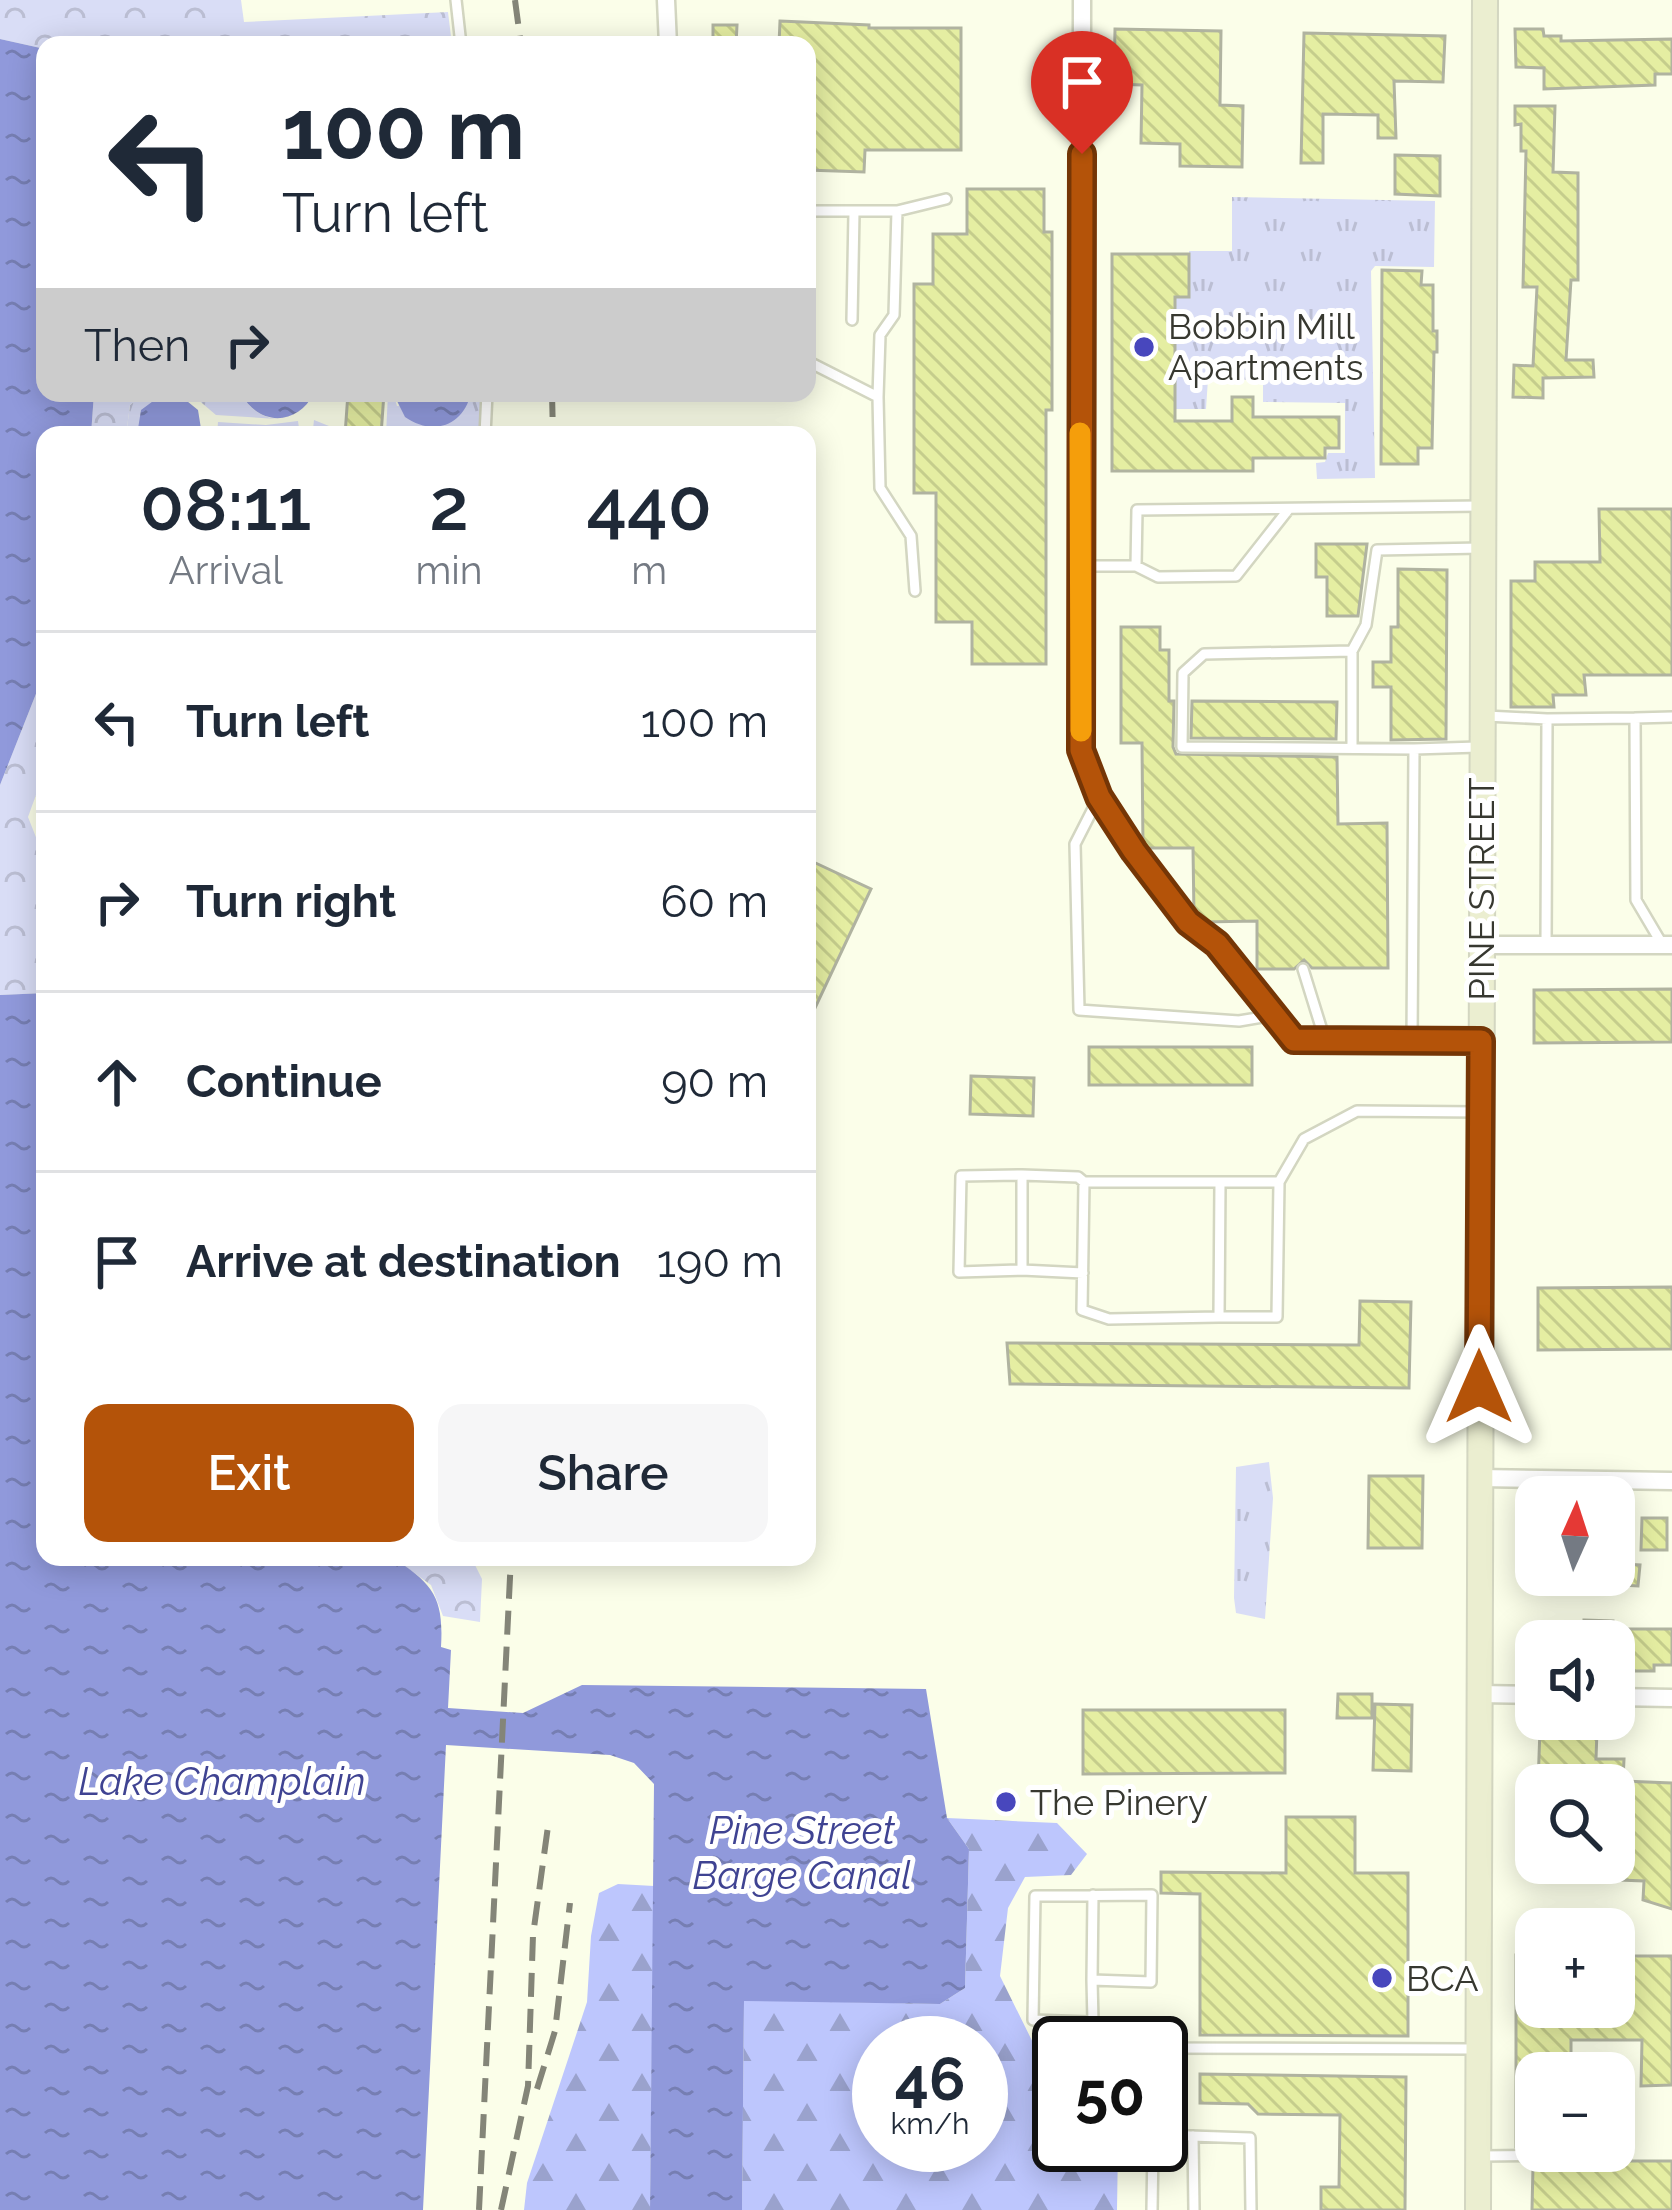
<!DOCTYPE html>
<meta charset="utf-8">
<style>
body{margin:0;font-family:Raleway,sans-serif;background:#f6f6f7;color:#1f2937;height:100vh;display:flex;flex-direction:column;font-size:45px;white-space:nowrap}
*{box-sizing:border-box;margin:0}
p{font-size:39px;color:#747a83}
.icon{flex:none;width:66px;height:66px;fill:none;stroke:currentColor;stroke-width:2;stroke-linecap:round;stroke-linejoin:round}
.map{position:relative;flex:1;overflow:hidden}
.drawer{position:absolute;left:36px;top:426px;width:780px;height:1140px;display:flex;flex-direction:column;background:#fff;border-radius:24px;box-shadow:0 6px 30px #0003}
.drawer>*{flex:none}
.hud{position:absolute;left:36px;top:36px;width:780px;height:366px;border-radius:24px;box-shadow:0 6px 30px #0003;background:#fff;color:#1f2937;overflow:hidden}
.needle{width:78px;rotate:3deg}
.tools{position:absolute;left:1515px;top:1476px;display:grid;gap:24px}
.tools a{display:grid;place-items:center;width:120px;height:120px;border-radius:24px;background:#fff;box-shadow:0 6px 30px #0003;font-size:60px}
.speed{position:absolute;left:852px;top:2016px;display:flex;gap:24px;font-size:60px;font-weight:700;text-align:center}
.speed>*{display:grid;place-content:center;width:156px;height:156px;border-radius:50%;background:#fff;box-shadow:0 6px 30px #0003;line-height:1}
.speed small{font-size:30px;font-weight:400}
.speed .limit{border:6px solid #111;border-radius:18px;background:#fff;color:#111}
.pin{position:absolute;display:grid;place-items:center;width:102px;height:102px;color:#fff;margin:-123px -51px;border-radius:50% 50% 50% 0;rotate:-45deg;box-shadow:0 0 12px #0007}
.pin .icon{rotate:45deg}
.me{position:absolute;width:132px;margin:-66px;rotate:0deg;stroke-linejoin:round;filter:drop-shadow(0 0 9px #0008)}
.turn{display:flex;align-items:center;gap:42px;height:252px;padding:0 48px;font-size:54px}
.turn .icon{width:156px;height:156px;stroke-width:2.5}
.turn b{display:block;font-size:84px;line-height:102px}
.then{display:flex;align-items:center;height:114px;padding:0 48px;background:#0003;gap:24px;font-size:45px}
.eta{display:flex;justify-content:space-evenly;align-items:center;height:204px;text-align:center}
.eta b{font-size:72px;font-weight:600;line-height:84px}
.cta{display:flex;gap:24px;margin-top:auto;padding:24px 48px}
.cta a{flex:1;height:138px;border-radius:24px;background:#b45309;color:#fff;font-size:48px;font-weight:600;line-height:138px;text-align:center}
.cta a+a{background:#f6f6f7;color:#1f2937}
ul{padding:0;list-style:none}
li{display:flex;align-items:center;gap:36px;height:180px;padding:0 48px;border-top:3px solid #e0e1e3}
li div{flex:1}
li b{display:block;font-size:45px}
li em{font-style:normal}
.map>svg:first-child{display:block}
</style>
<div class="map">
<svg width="1672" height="2210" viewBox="0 0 1672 2210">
<defs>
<pattern id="grass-tufts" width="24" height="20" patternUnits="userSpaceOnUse" patternTransform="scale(3)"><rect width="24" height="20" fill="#d9ddf6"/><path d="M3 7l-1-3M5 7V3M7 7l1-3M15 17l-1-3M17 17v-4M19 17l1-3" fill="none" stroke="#bbbed3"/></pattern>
<pattern id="forest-firs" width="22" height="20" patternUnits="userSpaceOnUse" patternTransform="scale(3)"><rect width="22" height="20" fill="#bdc6fd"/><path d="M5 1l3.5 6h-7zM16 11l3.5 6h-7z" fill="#9aa2cd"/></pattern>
<pattern id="park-crowns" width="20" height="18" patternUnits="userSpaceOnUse" patternTransform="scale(3)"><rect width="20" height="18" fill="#d9ddf6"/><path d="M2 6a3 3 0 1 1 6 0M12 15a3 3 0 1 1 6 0" fill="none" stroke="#bbbed3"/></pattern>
<pattern id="water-ripples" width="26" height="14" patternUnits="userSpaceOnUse" patternTransform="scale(3)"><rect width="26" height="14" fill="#9099db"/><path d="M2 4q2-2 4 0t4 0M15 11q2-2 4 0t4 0" fill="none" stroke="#767eb2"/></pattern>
<pattern id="building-back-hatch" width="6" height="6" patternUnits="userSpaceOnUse" patternTransform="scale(3)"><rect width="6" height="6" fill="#e5eea2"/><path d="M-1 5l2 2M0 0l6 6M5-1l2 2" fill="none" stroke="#c5cd8c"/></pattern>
</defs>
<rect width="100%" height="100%" fill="#fbfee9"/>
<path fill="url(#grass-tufts)" d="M1232 197 1435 201 1434 267 1375 266 1371 271 1375 478 1317 479 1316 463 1325 462 1328 453H1345V403L1263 402V380L1208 379 1206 409H1173L1175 297H1189V251H1232Z
M145 393H241C248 408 261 417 277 419L216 415 196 398 191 402 182 397 136 432 137 435H126L130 405Z
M388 393H393L397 406 484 393 485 435H386Z
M314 420 329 426 327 435H217L218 422 266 425 298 421 299 428 313 429Z
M1269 1462 1273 1498 1265 1619 1236 1613 1234 1598 1236 1467Z"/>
<path fill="url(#forest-firs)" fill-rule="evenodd" d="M947 1818 1057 1823 1087 1854 1071 1875 1025 1877 1008 1908 1000 1976 1045 2067 1059 2066V2145H1118L1117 2210H742L744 2000 940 2004 965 1988 969 1849ZM879 2043H981V2145H879Z
M618 1884 654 1886 650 2210H524L527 2183 587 2002 591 1936 599 1893Z"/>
<path fill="url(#park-crowns)" d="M0 0H241L244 22 448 12 452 45H45V49L0 39Z
M94 393H145L130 405 126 435H91Z
M45 671V770L28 817 45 860V993L0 995V785Z
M392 1557H471L482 1579 480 1622 443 1616 431 1585Z"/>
<path fill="url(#water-ripples)" d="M0 39 45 49V393H94L91 435H45V671L0 785Z
M241 393H314C298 426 258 427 241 393Z
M393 393H471C463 427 432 436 405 417Z
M171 395 182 397 198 410 202 435H137L141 410 160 396Z
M45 993V1557H392C433 1584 444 1597 441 1647L451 1650 448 1708 523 1713 582 1685 926 1689 947 1818 969 1849 965 1988 940 2004 744 2001 742 2210H650L654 1784 634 1763 610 1755 446 1745 423 2210H0V995Z"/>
<path fill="url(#building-back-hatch)" stroke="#b0b3a0" stroke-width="3" d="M780 21 869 25V28H961V150H865L864 172 807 170V45H779Z
M713 25H737L736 45H713Z
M1115 29 1221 31 1220 105 1243 106 1242 167 1180 166V144L1141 143 1142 85 1114 84Z
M1515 29H1543L1544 36H1561V41L1672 39V74H1655V85L1544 89V68L1516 67Z
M1304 33 1445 36 1443 82 1394 81 1396 138H1378V115L1323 114V163H1301Z
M1515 106H1555L1553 172 1578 173V280H1571L1566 360H1593L1594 377 1543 378V398L1513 397 1514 365 1533 366 1537 287H1523L1526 151H1521V124L1515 125Z
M1395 155 1440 156V196L1395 194Z
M967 189H1044V232H1052V410H1046V664H972V622H936V493H914V284H933V234H967Z
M1112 254H1189V297H1175V421H1232V397H1253V417H1339V448H1325V458H1253V471H1112Z
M1382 270 1422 271 1421 285H1433V331H1437V352H1434L1432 448H1418V464H1381Z
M348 393H384L381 435H345Z
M1599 509H1672V675H1584L1586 695H1553L1554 707H1511V581H1535V562H1600Z
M1316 544H1367L1358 616H1327V577H1316Z
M1398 569 1447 570 1446 739 1391 740V687H1373V662H1391V627H1398Z
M1121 627H1160V650H1169V701H1174L1173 747 1176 754 1337 757 1338 824 1387 823 1388 968H1312L1304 960 1294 969H1257V921L1203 922 1194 916 1193 848H1143L1142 743H1121Z
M1192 701 1337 702 1336 739 1191 738Z
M807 859 871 889 807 1025Z
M1672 989V1042L1534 1043V990Z
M1089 1047H1252V1085H1089Z
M971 1076 1034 1078 1033 1116 970 1114Z
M1672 1287V1349L1538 1350V1288Z
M1360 1301 1411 1302 1409 1388 1010 1384 1007 1343 1359 1345Z
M1369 1476H1423L1422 1548H1368Z
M1517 1507 1536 1508V1534H1517Z
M1642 1518H1667V1550H1641Z
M1622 1564 1640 1565 1638 1586 1621 1585Z
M1584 1620 1613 1621V1641H1584Z
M1628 1629H1672V1665H1654V1671H1628Z
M1338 1694H1372V1718H1337Z
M1375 1704 1412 1705 1411 1771 1373 1770Z
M1083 1710H1285V1773L1083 1774Z
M1540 1729 1597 1730 1596 1759H1624L1623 1781 1672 1783V1909L1643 1900 1644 1881 1568 1878V1863H1614V1785H1538Z
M1286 1817H1355V1873H1408V2036L1200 2035V1894L1161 1893V1872L1286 1873Z
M1516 1955 1536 1956V2007H1614V1956H1672V2085L1641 2086 1642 2040H1571V2073H1536V2146L1516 2147Z
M1200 2074 1406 2077 1405 2210H1321V2187H1339L1340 2115 1258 2114 1248 2104 1200 2103Z
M1605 2161H1672V2210H1532L1533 2167 1605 2168Z"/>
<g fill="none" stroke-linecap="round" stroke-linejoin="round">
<g stroke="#d3d6c1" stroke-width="14">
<path id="service" d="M456 0 461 45
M807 211H897L894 315 880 335 878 397
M897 211 946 199
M852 320 854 212
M807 361 878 397 880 488 911 536 915 591
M485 435 487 393
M1288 510 1236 576 1158 577 1136 566 1137 510 1482 506
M1080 566H1136
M1486 716 1547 719
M1635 718 1672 717
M1352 746V651
M1414 749 1182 747 1183 673 1204 654 1352 651 1366 625 1377 550 1481 548
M1546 945 1547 719 1635 718 1636 900 1662 944
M1303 969 1325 1040
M1275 1015 1239 1021 1079 1010 1075 844 1099 797 1134 851 1188 922 1217 944 1295 1039 1481 1041
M1412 1040 1414 749 1478 747
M1220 1183 1219 1317H1277L1279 1182 1304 1139 1357 1111 1480 1112
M1022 1270 959 1272 961 1176 1022 1175
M1083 1273 1022 1270V1175L1078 1177 1084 1182
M1219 1317 1109 1319 1082 1310 1084 1182H1279
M1093 1895 1092 1980 1151 1982 1152 1895 1035 1896 1033 2020 1144 2024 1155 2043
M1092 1980 1093 2022
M1161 2048 1474 2049
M1161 2135 1250 2138 1251 2210
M1193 2136 1194 2210
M1483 2156 1586 2155 1587 2151
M1152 2210 1153 2145"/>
</g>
<g stroke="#d3d6c1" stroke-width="21">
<path id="minor" d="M666 0 668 45
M1082 0 1081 750 1099 797
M1482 945H1672
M1479 1478 1672 1481
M1478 1694 1536 1695
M1614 1697 1672 1698"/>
</g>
<g stroke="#d3d6c1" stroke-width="28">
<path id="secondary" d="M1478 2210 1485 0"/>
</g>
<use href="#service" stroke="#fff" stroke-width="9"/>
<use href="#minor" stroke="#fff" stroke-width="16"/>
<use href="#secondary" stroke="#ebeed0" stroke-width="24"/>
<path stroke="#848578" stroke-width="6" stroke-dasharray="24 12" stroke-linecap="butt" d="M515 0 521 45
M552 393 553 435
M537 2089 555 2031 570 1903
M479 2210 511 1557
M501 2210 528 2086 533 1935 549 1819"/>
</g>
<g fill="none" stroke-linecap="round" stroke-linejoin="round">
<g stroke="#753606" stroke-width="30">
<path id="route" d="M1082 154 1081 750 1099 797 1134 851 1188 922 1217 944 1294 1040 1481 1041 1479 1387"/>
</g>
<use href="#route" stroke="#b45309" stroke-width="21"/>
<path stroke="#f59e0b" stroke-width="21" d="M1080 433 1081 731"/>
</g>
<g fill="#4847bd" stroke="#fff" stroke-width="4.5">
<circle cx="1144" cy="347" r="12"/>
<circle cx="1006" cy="1802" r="12"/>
<circle cx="1382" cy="1978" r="12"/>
</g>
<g text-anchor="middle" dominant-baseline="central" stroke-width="10" stroke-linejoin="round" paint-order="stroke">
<g font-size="36" fill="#373830" stroke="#fff" text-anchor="start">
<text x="1168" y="326">Bobbin Mill<tspan x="1168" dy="41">Apartments</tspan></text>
<text x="1030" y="1802">The Pinery</text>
<text x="1406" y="1978">BCA</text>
</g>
<g font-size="36" fill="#373830" stroke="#fff">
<text transform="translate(1481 889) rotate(-90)">PINE STREET</text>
</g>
<g font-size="39" font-style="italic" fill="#3f4392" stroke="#fff">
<text x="222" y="1781">Lake Champlain</text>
<text x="802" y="1830">Pine Street<tspan x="802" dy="45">Barge Canal</tspan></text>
</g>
</g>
</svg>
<div class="tools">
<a><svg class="needle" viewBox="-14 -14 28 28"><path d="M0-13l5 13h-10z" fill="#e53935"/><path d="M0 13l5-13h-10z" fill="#747a83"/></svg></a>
<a><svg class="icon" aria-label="sound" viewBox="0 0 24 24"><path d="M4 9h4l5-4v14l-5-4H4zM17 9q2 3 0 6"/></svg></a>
<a><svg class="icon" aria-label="search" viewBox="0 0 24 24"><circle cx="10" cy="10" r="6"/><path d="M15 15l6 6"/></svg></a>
<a>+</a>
<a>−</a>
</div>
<div class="speed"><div>46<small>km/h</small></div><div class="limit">50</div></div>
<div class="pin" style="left:1082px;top:154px;background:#d93025"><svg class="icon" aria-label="arrive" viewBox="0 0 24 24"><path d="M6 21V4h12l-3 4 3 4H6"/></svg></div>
<svg class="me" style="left:1479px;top:1387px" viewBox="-20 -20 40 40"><path d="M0-17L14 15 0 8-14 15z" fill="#b45309" stroke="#fff" stroke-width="4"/></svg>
<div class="hud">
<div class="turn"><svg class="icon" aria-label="left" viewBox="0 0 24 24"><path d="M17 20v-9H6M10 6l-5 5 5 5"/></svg><div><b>100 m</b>Turn left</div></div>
<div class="then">Then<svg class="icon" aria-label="right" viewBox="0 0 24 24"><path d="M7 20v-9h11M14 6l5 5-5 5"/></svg></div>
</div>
<section class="drawer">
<div class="eta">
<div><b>08:11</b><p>Arrival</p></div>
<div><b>2</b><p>min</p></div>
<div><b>440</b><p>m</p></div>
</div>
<ul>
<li><svg class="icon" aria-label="left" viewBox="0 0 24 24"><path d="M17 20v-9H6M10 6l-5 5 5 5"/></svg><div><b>Turn left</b></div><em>100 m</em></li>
<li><svg class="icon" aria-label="right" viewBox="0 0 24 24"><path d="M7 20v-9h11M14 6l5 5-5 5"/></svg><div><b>Turn right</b></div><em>60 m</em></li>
<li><svg class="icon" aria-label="ahead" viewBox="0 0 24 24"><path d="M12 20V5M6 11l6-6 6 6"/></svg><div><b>Continue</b></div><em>90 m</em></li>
<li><svg class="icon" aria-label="arrive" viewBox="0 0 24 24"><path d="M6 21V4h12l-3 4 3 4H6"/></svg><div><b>Arrive at destination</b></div><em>190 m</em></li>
</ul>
<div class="cta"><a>Exit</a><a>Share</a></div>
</section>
</div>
